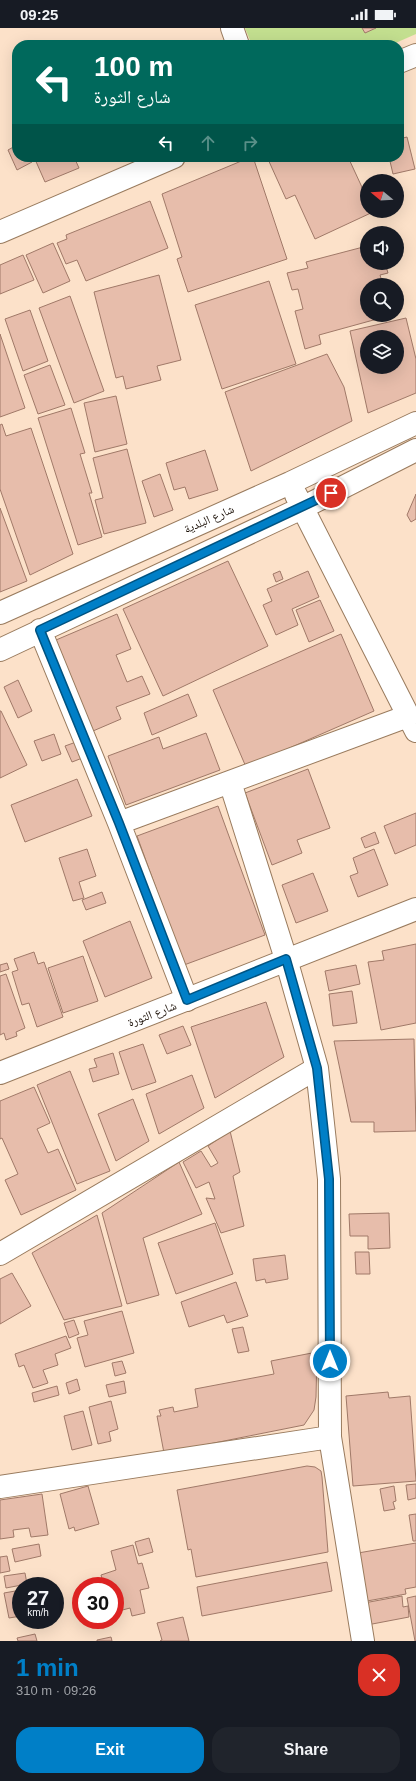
<!DOCTYPE html>
<meta charset="utf-8">
<style>
body{margin:0;font-family:Helvetica,"Noto Naskh Arabic",sans-serif;background:#20242c;color:#f1f3f6;height:100vh;display:flex;flex-direction:column;font-size:15px;white-space:nowrap}
*{box-sizing:border-box;margin:0}
p{font-size:13px;color:#9ea1a6}
.icon{flex:none;width:22px;height:22px;fill:none;stroke:currentColor;stroke-width:2;stroke-linecap:round;stroke-linejoin:round}
.map{position:relative;height:1613px;overflow:hidden}
.drawer{display:flex;flex-direction:column;background:#171b24;flex:1}
.drawer>*{flex:none}
.hud{position:absolute;left:12px;top:12px;width:392px;height:122px;border-radius:16px;box-shadow:0 4px 16px #0002;background:#00695c;color:#fff;overflow:hidden}
.needle{width:26px;rotate:288deg}
.tools{position:absolute;left:360px;top:146px;display:grid;gap:8px}
.tools a{display:grid;place-items:center;width:44px;height:44px;border-radius:50%;background:#171b24;box-shadow:0 4px 16px #0002;font-size:20px}
.speed{position:absolute;left:12px;top:1549px;display:flex;gap:8px;font-size:20px;font-weight:700;text-align:center}
.speed>*{display:grid;place-content:center;width:52px;height:52px;border-radius:50%;background:#171b24;box-shadow:0 4px 16px #0002;line-height:1}
.speed small{font-size:10px;font-weight:400}
.speed .limit{border:6px solid #d22;background:#fff;color:#111}
.pin{position:absolute;display:grid;place-items:center;width:34px;height:34px;color:#fff;margin:-17px;border:2px solid #fff;border-radius:50%;box-shadow:0 1px 4px #0007}
.me{position:absolute;width:44px;margin:-22px;rotate:0deg;stroke-linejoin:round;filter:drop-shadow(0 0 3px #0008)}
.turn{display:flex;align-items:center;gap:14px;height:84px;padding:0 16px;font-size:18px}
.turn .icon{width:52px;height:52px;stroke-width:2.5}
.turn b{display:block;font-size:28px;line-height:34px}
.lanes{display:flex;align-items:center;height:38px;padding:0 16px;background:#0003;justify-content:center;gap:20px;direction:ltr}
.lanes .off{opacity:.35}
.round{display:grid;place-items:center;flex:none;width:42px;height:42px;border-radius:16px;background:#20242c}
.headline{display:flex;align-items:center;justify-content:space-between;height:68px;padding:0 16px}
h1{font-size:24px;font-weight:600;line-height:30px;color:#007fc7}
.action{display:flex;gap:8px;margin-top:auto;padding:8px 16px}
.action a{flex:1;height:46px;border-radius:16px;background:#007fc7;color:#fff;font-size:16px;font-weight:600;line-height:46px;text-align:center}
.action a+a{background:#20242c;color:#f1f3f6}
.status{display:flex;justify-content:space-between;align-items:center;height:28px;padding:0 20px;background:#171b24;direction:ltr}
.status svg{height:11px;fill:currentColor}
.map>svg:first-child{display:block}
</style>
<div class="status"><b>09:25</b><svg viewBox="0 0 49 12"><path d="M0 12V9h3v3zM5 12V6h3v6zM10 12V3h3v9zM15 12V0h3v12zM26 1h20v11H26zM47 4h2v5h-2z"/></svg></div>
<div class="map">
<svg width="416" height="1613" viewBox="0 0 416 1613">
<rect width="100%" height="100%" fill="#fce1c9"/>
<path fill="#c3df8f" d="M245 0H416V6L391 17H252Z"/>
<path fill="#e7bdab" stroke="#a07968" fill-rule="evenodd" d="M362 0H376L365 5Z
M407 109 415 141 393 146 389 129H399V111Z
M17 117V129H29L32 134 17 142 8 122Z
M34 129H74L79 140 45 154Z
M251 129H253L287 231 188 264 177 231 182 229 162 166Z
M267 129H348L367 170V183L373 184 315 211 295 167 286 171Z
M150 173 168 220 86 253 77 232 66 236 57 215 67 211 66 207Z
M53 215 70 253 43 265 26 227Z
M367 218V235H385L388 245 380 247 383 257H367V287L388 288 319 307 321 316 305 321 295 283 303 281 298 261 292 262 287 245 308 240 306 234Z
M23 227 34 252 0 266V237Z
M159 247 181 332 157 338 161 352 126 361 123 348 116 350 94 264Z
M269 253 296 336 222 361 195 277Z
M70 268 104 363 74 375 39 280Z
M30 282 48 333 23 343 5 291Z
M406 290 416 331V365L368 385 350 303ZM367 309H397V339H367Z
M0 306 25 380 0 389Z
M327 326 344 359 352 393 251 443 225 364Z
M50 337 65 377 38 386 24 347Z
M116 368 127 416 95 424 84 375Z
M71 380 85 425 80 426 92 465H89L102 509 78 517 38 390Z
M2 396 6 408 31 400 73 526 30 547 0 461V397Z
M127 421 146 495 104 506 95 472 103 470 93 430Z
M205 422 218 462 189 471 185 459 174 462 166 435Z
M160 446 173 482 154 489 142 453Z
M416 466V491L411 494 407 487Z
M0 480 27 553 0 564Z
M228 533 268 618 163 668 123 581Z
M280 543 283 551 276 554 273 546Z
M308 543 319 569 292 581 298 597 276 607 263 577 272 573 267 561Z
M320 572 334 603 309 614 296 582Z
M117 586 131 621 116 627 127 654 142 648 150 666 116 679 121 691 93 703 56 612Z
M341 606 374 683 246 739 213 662Z
M18 652 32 683 18 690 4 659Z
M188 666 197 688 152 707 144 685Z
M0 683H1L27 737 0 750Z
M206 705 220 742 126 777 108 728 159 709 163 721Z
M54 706 61 726 42 733 34 713Z
M79 713 85 729 72 734 65 718Z
M308 741 330 800 297 812 302 825 272 837 245 765Z
M77 751 92 788 25 814 11 777Z
M218 778 265 907 184 937 137 808Z
M416 785V817L395 826 384 798Z
M375 804 379 815 365 820 361 810Z
M87 821 96 848 79 854 84 870 73 873 59 830Z
M374 821 388 857 358 869 350 848 358 845 353 830Z
M313 845 328 883 296 895 282 857Z
M102 864 106 875 86 882 82 872Z
M130 893 152 950 105 969 83 913Z
M416 916V995L381 1002 368 934 384 932 382 923Z
M34 924 38 936 44 934 63 989 37 999 29 975 22 977 12 944 18 942 14 931Z
M83 928 98 973 63 985 48 940Z
M7 935 9 941 0 944V937Z
M356 937 360 956 329 963 325 943Z
M6 946 25 1000 16 1004 17 1008 6 1012 4 1005 0 1007V948Z
M352 963 357 995 333 998 329 966Z
M266 974 284 1029 215 1070 191 999Z
M183 998 191 1017 167 1026 159 1007Z
M414 1011 416 1103 374 1104V1094H351L334 1013Z
M143 1016 156 1054 132 1062 119 1024Z
M113 1025 119 1046 93 1054 89 1041 97 1039 94 1031Z
M70 1043 110 1143 77 1156 37 1057Z
M192 1047 204 1080 159 1106 146 1066Z
M34 1059 50 1095 37 1101 48 1125 58 1121 76 1162 21 1187 5 1152 18 1146 2 1110 0 1111V1073Z
M133 1071 149 1113 116 1133 98 1086Z
M230 1103 240 1144 233 1148 244 1198 221 1205 206 1170 215 1171 209 1154 196 1160 183 1134 201 1123 211 1139 218 1135 208 1118Z
M179 1134 202 1186 143 1210 159 1267 127 1276 102 1185Z
M389 1185 390 1220 368 1221V1208H350L349 1186Z
M97 1187 122 1278 64 1292 32 1225Z
M215 1195 233 1246 176 1266 158 1215Z
M355 1224H369L370 1246H356Z
M285 1227 288 1251 266 1255 265 1251 256 1253 253 1231Z
M12 1245 31 1278 0 1296V1251Z
M236 1254 248 1288 227 1295 224 1287 189 1299 181 1274Z
M122 1283 134 1325 85 1339 77 1310 88 1307 84 1293Z
M74 1292 79 1306 69 1310 64 1295Z
M243 1299 249 1323 238 1325 232 1301Z
M66 1308 71 1320 55 1326 58 1337 43 1342 48 1355 33 1360 24 1337 19 1339 15 1326Z
M317 1324 316 1369 314 1382 304 1397 164 1425 157 1388H161L159 1382 173 1379 174 1384 198 1379 195 1361 274 1346 271 1333Z
M122 1333 126 1345 115 1348 112 1335Z
M77 1351 80 1362 69 1366 66 1355Z
M124 1353 126 1365 109 1369 106 1357Z
M57 1358 59 1367 34 1374 32 1365Z
M388 1364 389 1370 410 1368 416 1453 353 1458 346 1368Z
M111 1373 118 1401 109 1404 111 1413 98 1416 89 1379Z
M83 1383 92 1417 72 1422 64 1388Z
M307 1438 315 1439 321 1443 322 1449 328 1524 196 1549 191 1521 188 1522 177 1462Z
M416 1456V1470L408 1472 406 1457Z
M88 1458 99 1496 75 1503 74 1499 69 1501 60 1466Z
M394 1458 396 1473 393 1474 395 1481 384 1483 380 1461Z
M42 1466 48 1507 31 1509 29 1500 13 1502 14 1509 0 1511V1472Z
M416 1486V1513H413L409 1487Z
M149 1510 153 1524 139 1528 135 1514Z
M416 1515V1559L405 1561 406 1566 367 1573 358 1525Z
M39 1516 41 1528 15 1534 12 1521Z
M133 1517 138 1536 142 1535 149 1560 140 1562 145 1585 132 1588 130 1580 115 1584V1558H104L101 1547 116 1542 111 1523Z
M7 1528 10 1543 0 1545V1529Z
M327 1534 332 1563 202 1588 197 1559Z
M25 1545 27 1556 6 1560 4 1548Z
M21 1562V1588L9 1590 4 1565Z
M402 1568 403 1579 408 1578 409 1589 367 1597 364 1575Z
M416 1568V1613H415L407 1570Z
M183 1589 189 1613H160L162 1612 157 1595Z
M35 1606 37 1613H18L17 1610Z
M111 1609 112 1613H97V1612Z"/>
<g fill="none" stroke-linecap="round" stroke-linejoin="round">
<g stroke="#997b5e" stroke-width="24">
<path id="street" d="M232 0 238 17
M399 34 416 27
M0 204 174 129
M296 467 416 703
M0 585 290 455 416 395
M40 602 119 795 187 972
M0 622 302 480 416 422
M230 754 286 931 317 1040 329 1151 330 1409 363 1613
M119 795 408 688
M0 1226 317 1040
M0 1459 330 1409"/>
</g>
<g stroke="#997b5e" stroke-width="24">
<path id="secondary" d="M0 1045 416 881"/>
</g>
<use href="#street" stroke="#fff" stroke-width="22"/>
<use href="#secondary" stroke="#fff" stroke-width="22"/>
</g>
<g fill="none" stroke-linecap="round" stroke-linejoin="round">
<g stroke="#005381" stroke-width="10">
<path id="route" d="M330 1333 329 1151 317 1040 286 931 187 972 119 795 40 602 331 465"/>
</g>
<use href="#route" stroke="#007fc7" stroke-width="7"/>
</g>
<g text-anchor="middle" dominant-baseline="central" stroke-width="3.5" stroke-linejoin="round" paint-order="stroke">
<g font-size="12" fill="#180d04" stroke="#fff">
<text transform="translate(209 491) rotate(-24)">شارع البلدية</text>
<text transform="translate(152 986) rotate(-21)">شارع الثورة</text>
</g>
</g>
</svg>
<div class="tools">
<a><svg class="needle" viewBox="-14 -14 28 28"><path d="M0-13l5 13h-10z" fill="#e53935"/><path d="M0 13l5-13h-10z" fill="#9ea1a6"/></svg></a>
<a><svg class="icon" aria-label="sound" viewBox="0 0 24 24"><path d="M4 9h4l5-4v14l-5-4H4zM17 9q2 3 0 6"/></svg></a>
<a><svg class="icon" aria-label="search" viewBox="0 0 24 24"><circle cx="10" cy="10" r="6"/><path d="M15 15l6 6"/></svg></a>
<a><svg class="icon" aria-label="layers" viewBox="0 0 24 24"><path d="M12 4l9 5-9 5-9-5zM3 14l9 5 9-5"/></svg></a>
</div>
<div class="speed"><div>27<small>km/h</small></div><div class="limit">30</div></div>
<div class="pin" style="left:331px;top:465px;background:#d93025"><svg class="icon" aria-label="arrive" viewBox="0 0 24 24"><path d="M6 21V4h12l-3 4 3 4H6"/></svg></div>
<svg class="me" style="left:330px;top:1333px" viewBox="-20 -20 40 40"><circle r="17" fill="#007fc7" stroke="#fff" stroke-width="3"/><path d="M0-11L8 9 0 5-8 9z" fill="#fff"/></svg>
<div class="hud">
<div class="turn"><svg class="icon" aria-label="left" viewBox="0 0 24 24"><path d="M17 20v-9H6M10 6l-5 5 5 5"/></svg><div><b>100 m</b>شارع الثورة</div></div>
<div class="lanes"><svg class="icon" aria-label="left" viewBox="0 0 24 24"><path d="M17 20v-9H6M10 6l-5 5 5 5"/></svg><svg class="icon off" aria-label="ahead" viewBox="0 0 24 24"><path d="M12 20V5M6 11l6-6 6 6"/></svg><svg class="icon off" aria-label="right" viewBox="0 0 24 24"><path d="M7 20v-9h11M14 6l5 5-5 5"/></svg></div>
</div>
</div>
<section class="drawer">
<div class="headline"><div><h1>1 min</h1><p>310 m · 09:26</p></div><a class="round" style="background:#d93025;color:#fff"><svg class="icon" aria-label="close" viewBox="0 0 24 24"><path d="M6 6l12 12M18 6L6 18"/></svg></a></div>
<div class="action"><a>Exit</a><a>Share</a></div>
</section>
